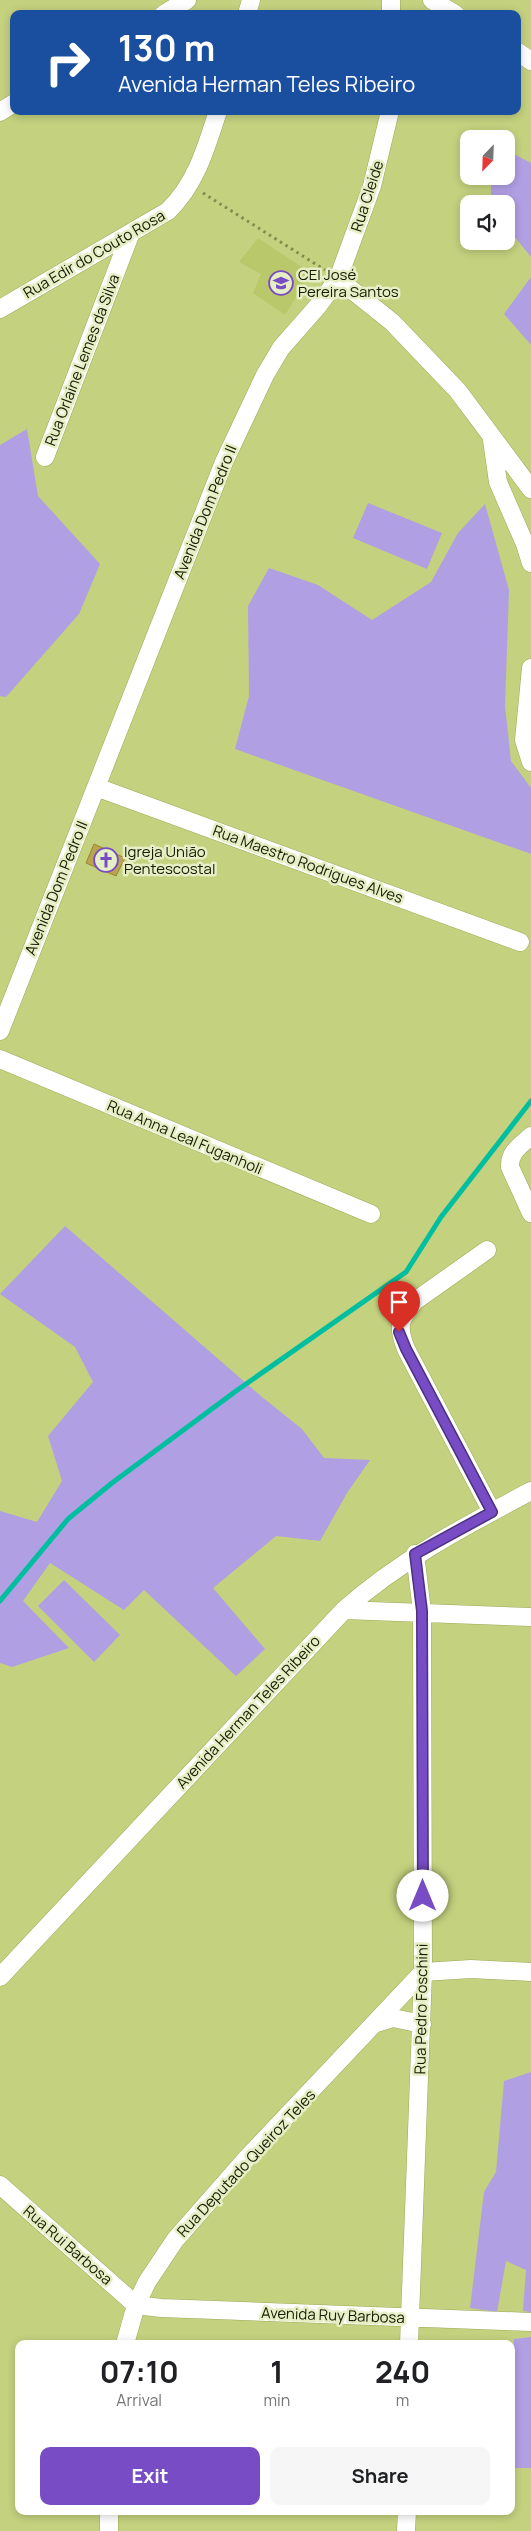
<!DOCTYPE html>
<meta charset="utf-8">
<style>
body{margin:0;font-family:Manrope,sans-serif;background:#f6f6f6;color:#202124;height:100vh;display:flex;flex-direction:column;font-size:19px;white-space:nowrap}
*{box-sizing:border-box;margin:0}
p{font-size:16px;color:#757577}
.icon{flex:none;width:28px;height:28px;fill:none;stroke:currentColor;stroke-width:2;stroke-linecap:round;stroke-linejoin:round}
.map{position:relative;flex:1;overflow:hidden}
.side{position:absolute;left:15px;top:2340px;width:500px;height:175px;display:flex;flex-direction:column;background:#fff;border-radius:10px;box-shadow:0 2px 8px #0003}
.side>*{flex:none}
.banner{position:absolute;left:10px;top:10px;width:511px;height:105px;border-radius:10px;box-shadow:0 2px 8px #0003;background:#1a4fa0;color:#fff;overflow:hidden}
.needle{width:32px;rotate:203deg}
.fabs{position:absolute;left:460px;top:130px;display:grid;gap:10px}
.fabs a{display:grid;place-items:center;width:55px;height:55px;border-radius:10px;background:#fff;box-shadow:0 2px 8px #0003;font-size:25px}
.pin{position:absolute;display:grid;place-items:center;width:42px;height:42px;color:#fff;margin:-51px -21px;border-radius:50% 50% 50% 0;rotate:-45deg;box-shadow:0 0 5px #0007}
.pin .icon{rotate:45deg}
.me{position:absolute;width:55px;margin:-28px;rotate:0deg;stroke-linejoin:round;filter:drop-shadow(0 0 4px #0008)}
.turn{display:flex;align-items:center;gap:18px;height:105px;padding:0 25px;font-size:22px}
.turn .icon{width:65px;height:65px;stroke-width:2.5}
.turn b{display:block;font-size:35px;line-height:42px}
.eta{display:flex;justify-content:space-evenly;align-items:center;height:85px;text-align:center}
.eta b{font-size:30px;font-weight:700;line-height:35px}
.button{display:flex;gap:10px;margin-top:auto;padding:10px 25px}
.button a{flex:1;height:58px;border-radius:10px;background:#774cc4;color:#fff;font-size:20px;font-weight:700;line-height:58px;text-align:center}
.button a+a{background:#f6f6f6;color:#202124}
.map>svg:first-child{display:block}
</style>
<div class="map">
<svg width="531" height="2531" viewBox="0 0 531 2531">
<rect width="100%" height="100%" fill="#c4d17e"/>
<path fill="#bac86c" d="M258 238 311 273 285 315 253 293 261 274 239 262Z"/>
<path fill="#b19fe3" d="M506 150 531 163V257L506 226V204H491V176H506Z
M531 277V345L504 314Z
M27 429 38 496 100 564 79 614 6 697 0 696V445Z
M368 503 442 533 427 569 353 538Z
M485 504 509 590 505 706 511 761 531 788V854L235 749 249 696 248 606 269 568 318 585 372 620 431 582 458 533Z
M65 1226 262 1397 302 1429 324 1458 370 1460 347 1493 320 1541 276 1536 213 1588 265 1649 236 1676 144 1590 124 1610 50 1563 23 1601 69 1648 12 1667 0 1663V1511L37 1522 62 1481 48 1436 93 1382 75 1347 0 1294Z
M64 1580 120 1635 94 1662 38 1606Z
M531 2072V2312L523 2311 526 2270 506 2261 497 2312 470 2308 484 2192 496 2172 504 2081Z
M531 2337V2468H511L514 2339Z"/>
<g fill="none" stroke-linecap="round" stroke-linejoin="round">
<path stroke="#00bfa1" stroke-width="5" d="M0 1601 68 1519 112 1483 236 1391 406 1272 441 1217 531 1101"/>
</g>
<path fill="#b9a550" stroke="#9a862f" d="M94 844 125 858 116 876 86 863Z"/>
<g fill="none" stroke-linecap="round" stroke-linejoin="round">
<g stroke="#9da957" stroke-width="19">
<path id="minor" d="M391 0V14
M432 0 455 14
M164 14 187 0
M247 14 251 0
M518 52 531 61
M0 112 14 103
M338 279 392 322 458 391 531 489
M0 309 168 211C196 184 206 148 218 111
M492 440 498 482 525 544 531 563
M45 457 130 235
M531 668 524 740 531 762
M96 787 520 942
M0 1031 224 462 265 375 281 348 317 307 338 279 372 186 390 111
M0 1059 371 1214
M531 1136C521 1145 509 1152 510 1167L531 1213
M487 1250 415 1301C399 1320 397 1326 406 1349L492 1512
M344 1610 531 1617
M423 1972 471 1969 531 1972
M0 1977 344 1610C400 1560 465 1526 531 1491
M377 2023 393 2018 422 2024
M0 2185 136 2305 161 2308 531 2322
M125 2344 136 2305 147 2282 175 2240 247 2158 423 1972
M409 2344 423 1972 422 1611 415 1554
M109 2531V2511
M406 2531 407 2511"/>
</g>
<path stroke="#838c4f" stroke-width="3" stroke-dasharray="2.5 4" stroke-linecap="butt" d="M203 193 325 270"/>
<use href="#minor" stroke="#fff" stroke-width="18"/>
</g>
<g fill="none" stroke-linecap="round" stroke-linejoin="round">
<g stroke="#4d317f" stroke-width="12">
<path id="route" d="M399 1332 406 1349 492 1512 415 1554 422 1611 423 1896"/>
</g>
<use href="#route" stroke="#774cc4" stroke-width="9"/>
</g>
<defs>
<g id="school-ring" transform="scale(1.25)"><circle r="9.5" fill="#e6eec5" stroke="#774cc4" stroke-width="1.5"/><path d="M0-5L7-2L0 1L-7-2ZM-4 1L0 2.5L4 1V4Q0 6-4 4Z" fill="#774cc4"/></g>
<g id="church-ring" transform="scale(1.25)"><circle r="9.5" fill="#e6eec5" stroke="#774cc4" stroke-width="1.5"/><path d="M-1.2-6h2.4v3.5h3.3v2.4h-3.3V6h-2.4V-.1h-3.3v-2.4h3.3Z" fill="#774cc4"/></g>
</defs>
<g fill-rule="evenodd">
<use href="#school-ring" x="281" y="283"/>
<use href="#church-ring" x="106" y="860"/>
</g>
<g text-anchor="middle" dominant-baseline="central" stroke-width="5" stroke-linejoin="round" paint-order="stroke">
<g font-size="15" fill="#161a00" stroke="#e6eec5">
<text transform="translate(367 196) rotate(-72)">Rua Cleide</text>
<text transform="translate(94 254) rotate(-30)">Rua Edir do Couto Rosa</text>
<text transform="translate(82 360) rotate(-69)">Rua Orlaine Lemes da Silva</text>
<text transform="translate(205 512) rotate(-68)">Avenida Dom Pedro II</text>
<text transform="translate(308 864) rotate(20)">Rua Maestro Rodrigues Alves</text>
<text transform="translate(56 888) rotate(-68)">Avenida Dom Pedro II</text>
<text transform="translate(185 1137) rotate(23)">Rua Anna Leal Fuganholi</text>
<text transform="translate(248 1712) rotate(-47)">Avenida Herman Teles Ribeiro</text>
<text transform="translate(421 2009) rotate(-89)">Rua Pedro Foschini</text>
<text transform="translate(246 2163) rotate(-47)">Rua Deputado Queiroz Teles</text>
<text transform="translate(68 2245) rotate(41)">Rua Rui Barbosa</text>
<text transform="translate(333 2315) rotate(2)">Avenida Ruy Barbosa</text>
</g>
<g font-size="15" fill="#161a00" stroke="#e6eec5" text-anchor="start">
<text x="298" y="274">CEI José<tspan x="298" dy="17">Pereira Santos</tspan></text>
<text x="124" y="851">Igreja União<tspan x="124" dy="17">Pentescostal</tspan></text>
</g>
</g>
</svg>
<div class="fabs">
<a><svg class="needle" viewBox="-14 -14 28 28"><path d="M0-13l5 13h-10z" fill="#e53935"/><path d="M0 13l5-13h-10z" fill="#757577"/></svg></a>
<a><svg class="icon" aria-label="sound" viewBox="0 0 24 24"><path d="M4 9h4l5-4v14l-5-4H4zM17 9q2 3 0 6"/></svg></a>
</div>
<div class="pin" style="left:399px;top:1332px;background:#d93025"><svg class="icon" aria-label="arrive" viewBox="0 0 24 24"><path d="M6 21V4h12l-3 4 3 4H6"/></svg></div>
<svg class="me" style="left:423px;top:1896px" viewBox="-20 -20 40 40"><circle r="19" fill="#fff"/><path d="M0-13L10 11 0 6-10 11z" fill="#774cc4"/></svg>
<div class="banner">
<div class="turn"><svg class="icon" aria-label="right" viewBox="0 0 24 24"><path d="M7 20v-9h11M14 6l5 5-5 5"/></svg><div><b>130 m</b>Avenida Herman Teles Ribeiro</div></div>
</div>
<section class="side">
<div class="eta">
<div><b>07:10</b><p>Arrival</p></div>
<div><b>1</b><p>min</p></div>
<div><b>240</b><p>m</p></div>
</div>
<div class="button"><a>Exit</a><a>Share</a></div>
</section>
</div>
